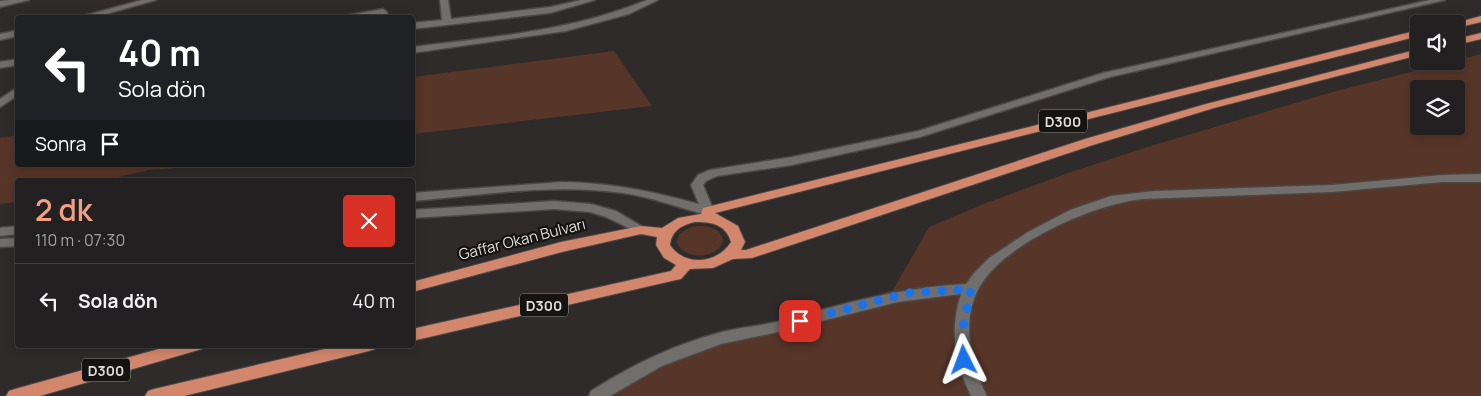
<!DOCTYPE html>
<html lang="tr">
<meta charset="utf-8">
<style>
body{margin:0;font-family:Manrope,sans-serif;background:#2a2829;color:#f1f3f6;height:100vh;display:flex;flex-direction:column;font-size:19px;white-space:nowrap}
*{box-sizing:border-box;margin:0}
p{font-size:16px;color:#a2a3a5}
.icon{flex:none;width:28px;height:28px;fill:none;stroke:currentColor;stroke-width:2;stroke-linecap:round;stroke-linejoin:round}
.map{position:relative;flex:1;overflow:hidden}
.drawer{position:absolute;left:15px;top:178px;width:400px;height:170px;display:flex;flex-direction:column;background:#222020;border-radius:5px;box-shadow:0 2px 12px #0003,0 0 0 1px #3f3e3e}
.drawer>*{flex:none}
.banner{position:absolute;left:15px;top:15px;width:400px;height:152px;border-radius:5px;box-shadow:0 2px 12px #0003,0 0 0 1px #3f3e3e;background:#202124;color:#fff;overflow:hidden}
.controls{position:absolute;left:1410px;top:15px;display:grid;gap:10px}
.controls a{display:grid;place-items:center;width:55px;height:55px;border-radius:5px;background:#222020;box-shadow:0 2px 12px #0003,0 0 0 1px #3f3e3e;font-size:25px}
.pin{position:absolute;display:grid;place-items:center;width:42px;height:42px;color:#fff;margin:-21px;border-radius:10px;box-shadow:0 2px 8px #0006}
.me{position:absolute;width:55px;margin:-28px;rotate:357deg;stroke-linejoin:round;filter:drop-shadow(0 0 4px #0008)}
.turn{display:flex;align-items:center;gap:18px;height:105px;padding:0 20px;font-size:22px}
.turn .icon{width:65px;height:65px;stroke-width:2.5}
.turn b{display:block;font-size:35px;line-height:42px}
.then{display:flex;align-items:center;height:48px;padding:0 20px;background:#0003;gap:10px;font-size:19px}
.round{display:grid;place-items:center;flex:none;width:52px;height:52px;border-radius:5px;background:#2a2829}
.head{display:flex;align-items:center;justify-content:space-between;height:85px;padding:0 20px}
h1{font-size:30px;font-weight:600;line-height:38px;color:#f39f83}
ul{padding:0;list-style:none}
li{display:flex;align-items:center;gap:15px;height:75px;padding:0 20px;border-top:1px solid #3f3e3e}
li div{flex:1}
li b{display:block;font-size:19px}
li em{font-style:normal}
.map>svg:first-child{display:block}
</style>
<div class="map">
<svg width="1481" height="396" viewBox="0 0 1481 396">
<rect width="100%" height="100%" fill="#2e2b2a"/>
<path fill="#583529" fill-rule="evenodd" d="M614 51 652 106 413 134V77Z
M1481 54V396H587L625 370 689 342 814 314 893 290 929 227 986 203 1068 173 1154 145 1336 91ZM1419 89H1456V126H1419Z
M17 135 18 165H219L149 170 105 180H18L17 202 0 204V138Z
M697 226C708 226 722 228 723 241 718 259 685 261 677 243 677 232 687 228 697 226Z"/>
<g fill="none" stroke-linecap="round" stroke-linejoin="round">
<g stroke="#4a4847" stroke-width="3">
<path id="minor" d="M9 0H29L0 7V1Z
M440 0H448L451 19 550 7 581 0H595L550 13 412 29V23L442 20Z
M647 0H658L629 14 566 31 412 53V47C492 37 572 31 647 0Z
M1430 0H1445L1110 77 920 137 792 165 717 176 706 181 703 185 714 211 713 214H703L691 185 698 175 710 170 792 157 918 131 1103 73Z
M383 9 387 12 388 18H380L379 15 332 18Z
M18 59V65L0 68V62Z
M18 87V95L0 107V99Z
M1481 174V182H1442L1332 192 1143 199C1094 204 1001 244 978 290 961 323 971 365 987 396H971C955 364 949 329 961 294L898 302 774 333 721 344 662 366 610 396H589L591 391C632 365 675 344 722 332 741 327 761 326 781 321 842 304 903 287 966 284L974 273 989 258 1028 232 1070 210 1111 196 1154 191 1332 185 1442 175Z"/>
</g>
<g stroke="#4a4847" stroke-width="3">
<path id="tertiary" d="M142 0H156L92 18H76Z
M18 30V36L0 40V34Z
M562 182C618 183 659 193 713 208L714 211 708 215C679 208 652 197 623 193 553 183 482 195 412 201V193Z
M554 201 591 204 616 211 648 230 641 234 606 217 590 212 554 209 412 218V210Z
M18 226V234L0 236V228Z
M18 238V246L0 247V239Z"/>
</g>
<g stroke="#4a4847" stroke-width="2">
<path id="trunk" d="M1481 16V22L1456 28V24H1452Z
M1419 30V36L715 213 738 226 745 242 741 250H746L1085 139 1206 104 1419 49V55L1214 108 1093 145 752 258 733 259 713 268 690 269 681 279 676 280 412 341V329L671 271 676 265 664 258 656 245 657 237 641 234 562 252 412 292V282L561 242 641 226 662 228 678 218 701 214 703 208ZM695 222C711 222 726 224 731 242 717 264 685 267 670 245 672 230 682 225 695 222Z
M1481 33V39L1456 45V39Z
M173 345H205L202 349 40 396H6L9 391 15 389Z
M342 345H378L375 349 369 351 184 396H145L148 391 154 389Z"/>
</g>
<use href="#minor" fill="#716e6c" fill-rule="evenodd"/>
<use href="#tertiary" fill="#716e6c" fill-rule="evenodd"/>
<use href="#trunk" fill="#d2876d" fill-rule="evenodd"/>
</g>
<g fill="none" stroke-linecap="round" stroke-linejoin="round">
<path stroke="#1a73e8" stroke-width="9" stroke-dasharray="0 16.2" d="M800 321 907 293 971 289 962 332 964 360"/>
</g>
<g text-anchor="middle" dominant-baseline="central" stroke-width="4.5" stroke-linejoin="round" paint-order="stroke">
<g fill="#151413" stroke="#a2a1a0" stroke-width="1">
<rect x="1039" y="109.5" width="48" height="23" rx="4"/>
<rect x="520" y="293.5" width="48" height="23" rx="4"/>
<rect x="82" y="358.5" width="48" height="23" rx="4"/>
</g>
<g font-size="14" font-weight="bold" fill="#dfdddd">
<text x="1063" y="121">D300</text>
<text x="544" y="305">D300</text>
<text x="106" y="370">D300</text>
</g>
<g font-size="15" fill="#dfdddd" stroke="#151413">
<text transform="translate(522 239) rotate(-14)">Gaffar Okan Bulvarı</text>
</g>
</g>
</svg>
<div class="controls">
<a><svg class="icon" aria-label="sound" viewBox="0 0 24 24"><path d="M4 9h4l5-4v14l-5-4H4zM17 9q2 3 0 6"/></svg></a>
<a><svg class="icon" aria-label="layers" viewBox="0 0 24 24"><path d="M12 4l9 5-9 5-9-5zM3 14l9 5 9-5"/></svg></a>
</div>
<div class="pin" style="left:800px;top:321px;background:#d93025"><svg class="icon" aria-label="arrive" viewBox="0 0 24 24"><path d="M6 21V4h12l-3 4 3 4H6"/></svg></div>
<svg class="me" style="left:964px;top:360px" viewBox="-20 -20 40 40"><path d="M0-17L14 15 0 8-14 15z" fill="#1a73e8" stroke="#fff" stroke-width="4"/></svg>
<div class="banner">
<div class="turn"><svg class="icon" aria-label="left" viewBox="0 0 24 24"><path d="M17 20v-9H6M10 6l-5 5 5 5"/></svg><div><b>40 m</b>Sola dön</div></div>
<div class="then">Sonra<svg class="icon" aria-label="arrive" viewBox="0 0 24 24"><path d="M6 21V4h12l-3 4 3 4H6"/></svg></div>
</div>
<section class="drawer">
<div class="head"><div><h1>2 dk</h1><p>110 m · 07:30</p></div><a class="round" style="background:#d93025;color:#fff"><svg class="icon" aria-label="close" viewBox="0 0 24 24"><path d="M6 6l12 12M18 6L6 18"/></svg></a></div>
<ul>
<li><svg class="icon" aria-label="left" viewBox="0 0 24 24"><path d="M17 20v-9H6M10 6l-5 5 5 5"/></svg><div><b>Sola dön</b></div><em>40 m</em></li>
</ul>
</section>
</div>
